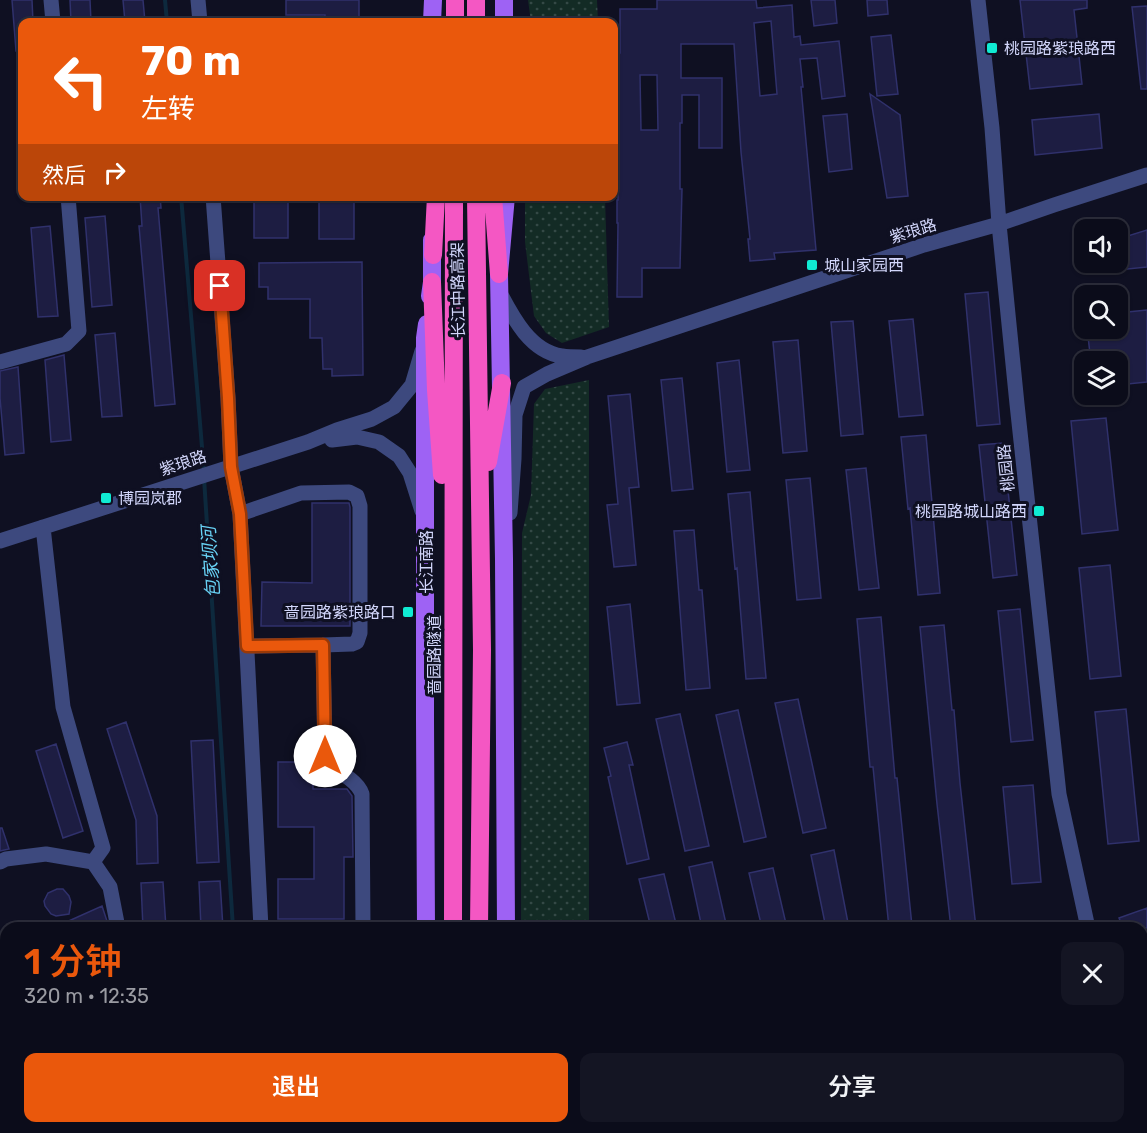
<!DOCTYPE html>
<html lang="zh">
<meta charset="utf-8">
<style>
body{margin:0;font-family:Rubik,"Noto Sans SC",sans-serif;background:#141523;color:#f1f3f6;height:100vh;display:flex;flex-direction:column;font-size:22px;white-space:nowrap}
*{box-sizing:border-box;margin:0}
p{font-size:20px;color:#9a9ba2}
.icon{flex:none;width:33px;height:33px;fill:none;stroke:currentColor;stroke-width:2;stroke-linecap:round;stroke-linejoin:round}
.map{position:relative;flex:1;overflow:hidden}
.sheet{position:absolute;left:0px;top:922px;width:1148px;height:212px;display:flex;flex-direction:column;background:#0b0c1a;border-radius:18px 18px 0 0;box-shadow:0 2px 4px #0004,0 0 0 2px #2b2c39}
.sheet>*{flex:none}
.guide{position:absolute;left:18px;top:18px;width:600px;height:183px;border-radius:12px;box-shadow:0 2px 4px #0004,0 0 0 2px #2b2c39;background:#ea580c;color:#fff;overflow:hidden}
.fabs{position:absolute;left:1074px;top:219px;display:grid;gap:12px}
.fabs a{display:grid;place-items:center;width:54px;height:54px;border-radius:12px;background:#0b0c1a;box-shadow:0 2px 4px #0004,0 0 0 2px #2b2c39;font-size:30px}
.pin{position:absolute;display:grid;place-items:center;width:51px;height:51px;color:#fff;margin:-26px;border-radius:12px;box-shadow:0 3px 9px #0006}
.me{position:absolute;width:66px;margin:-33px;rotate:0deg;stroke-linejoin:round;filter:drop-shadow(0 0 4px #0008)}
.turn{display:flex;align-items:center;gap:21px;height:126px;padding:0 24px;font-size:27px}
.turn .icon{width:78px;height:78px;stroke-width:2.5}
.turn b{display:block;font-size:42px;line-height:51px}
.then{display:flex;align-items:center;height:57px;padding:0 24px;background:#0003;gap:12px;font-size:22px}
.round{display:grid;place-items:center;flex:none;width:63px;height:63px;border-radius:12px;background:#141523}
.head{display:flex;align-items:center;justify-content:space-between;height:102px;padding:0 24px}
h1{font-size:36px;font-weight:600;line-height:45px;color:#ea580c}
.primary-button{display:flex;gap:12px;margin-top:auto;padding:12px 24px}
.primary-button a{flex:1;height:69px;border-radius:12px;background:#ea580c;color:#fff;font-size:24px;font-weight:600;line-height:69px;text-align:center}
.primary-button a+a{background:#141523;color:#f1f3f6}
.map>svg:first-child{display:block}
</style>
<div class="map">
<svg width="1147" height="1133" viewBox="0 0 1147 1133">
<defs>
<pattern id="green-dots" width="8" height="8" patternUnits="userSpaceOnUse" patternTransform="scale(1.5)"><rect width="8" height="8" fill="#132b25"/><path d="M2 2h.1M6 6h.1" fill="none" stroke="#344946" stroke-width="1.8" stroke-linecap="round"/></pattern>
<pattern id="water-waves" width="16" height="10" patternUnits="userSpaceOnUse" patternTransform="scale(1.5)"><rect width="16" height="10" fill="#0d293d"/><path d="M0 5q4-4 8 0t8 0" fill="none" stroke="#2f475a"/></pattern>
</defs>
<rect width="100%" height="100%" fill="#0f1022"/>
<path fill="url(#green-dots)" d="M528 0H597L598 22H531Z
M525 197H605L609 327 562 343 546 333 534 316 525 242Z
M589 380V928H521L522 533 531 495 534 404 545 389Z
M1147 1028V1085C1144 1071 1135 1039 1147 1028Z
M521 1128H601V1133H521Z
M880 1128H1109L1097 1133H869Z"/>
<path fill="url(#water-waves)" d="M1147 1112V1133H1097L1109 1128H1142V1115Z"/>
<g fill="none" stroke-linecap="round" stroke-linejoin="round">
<path stroke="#0d293d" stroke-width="4" d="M165 0 167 22
M181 196 204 471
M204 478 233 928
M245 1128 246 1133"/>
</g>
<path fill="#1d1d42" stroke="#30316c" stroke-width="1.5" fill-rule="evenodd" d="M12 0H32L33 22H22V50L16 51Z
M70 0H90L91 22H71Z
M123 0H143L145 22H125Z
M286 0H359V22H325V15H286Z
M657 0H756L757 8 792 5 794 37 800 36 801 45 839 41 845 96 822 99 817 58 800 59 803 87H801L816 250 774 253 775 259 750 261 748 239H750L741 152 734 44H681V78H722V148H699V95H682V123H680V189H682L680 268H642V297H617L618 223H617V200H618V149H616V127H619V75H617V53H620V9H657ZM771 21 777 94 760 96 754 23ZM640 75H657L658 130H641Z
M811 0H835L837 23 814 26Z
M867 0H887L888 14 868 16Z
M1020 0H1087V8L1074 10 1082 84 1030 89Z
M1147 6V89H1141L1132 7Z
M891 35 898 94 877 96 871 37Z
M870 94 900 115 908 196 887 198Z
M847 114 852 169 829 172 823 116Z
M1099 114 1102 148 1035 155 1032 120Z
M140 196H160L161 208H158L175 404 155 406 139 226H142Z
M254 196H288V238H254Z
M319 196H354V239H319Z
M105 216 112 305 92 307 85 218Z
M50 226 58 316 38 317 31 228Z
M1147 230V267L1118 270V239Z
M362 262 363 375 332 376V369H323L322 338H310V299H268V287H259V263Z
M988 292 1000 424 977 426 965 294Z
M1147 310V382L1118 385V362H1091L1087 328H1118V313Z
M913 319 923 415 899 417 889 321Z
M853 321 863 434 841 436 831 322Z
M115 333 122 416 102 417 95 335Z
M798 340 807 451 783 453 773 342Z
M64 355 71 440 51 442 45 360Z
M739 360 750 470 727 472 717 363Z
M18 367 24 453 5 455 0 398V371Z
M682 378 693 489 672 491 661 380Z
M630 394 639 487 629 488 636 565 614 567 607 505 618 504 608 396Z
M1106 418 1118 530 1082 534 1071 421Z
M926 435 940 593 918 595 910 508 908 509 901 437Z
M1003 443 1017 575 993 578 979 445Z
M866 468 879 588 859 590 846 470Z
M810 478 821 598 797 600 786 480Z
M750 492 766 678 746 679 737 568 735 569 728 494Z
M312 503H349L350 507V626H261L262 582 312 583Z
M694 530 699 590H702L710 688 686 690 674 531Z
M1110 565 1121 676 1090 679 1079 568Z
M630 604 640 703 617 705 607 607Z
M1020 609 1033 740 1011 742 998 611Z
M881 617 895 778H897L912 926 889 928 873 767H870L857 619Z
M944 625 952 710H954L960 783 976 928H951L937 804 920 627Z
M798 699 826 828 803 833 775 703Z
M1126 709 1139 841 1108 844 1095 712Z
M738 710 766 837 744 842 716 715Z
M680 714 709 846 685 851 656 719Z
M126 722 157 816 158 863 137 864 136 820 107 729Z
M213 740 219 862 197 863 191 741Z
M627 742 633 765H629L649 859 627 864 608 777 611 776 604 748Z
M56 744 83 831 63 838 36 751Z
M278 762H305V769H313V789H347L352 796 353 857H344V919H278V879H314V827H278Z
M1033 785 1041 882 1012 884 1003 787Z
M0 828H2L9 849 0 851Z
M834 850 849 928H826L811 855Z
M712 862 727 928H702L689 867Z
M773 868 787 928H762L749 873Z
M664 874 677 928H651L639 879Z
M220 881 223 928H201L199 882Z
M163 882 166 928H143L141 883Z
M57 889H63L69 896 71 902 69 914 56 916 51 914 45 906 44 901 48 893Z
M102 906 107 921 105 922V928H53Z
M1147 908V928H1123L1119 918Z"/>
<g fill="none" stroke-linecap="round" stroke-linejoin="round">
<path stroke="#2c2e43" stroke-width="18" stroke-dasharray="18 9" stroke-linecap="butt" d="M476 1128V1133
M452 1133V1128"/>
<path stroke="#3d497e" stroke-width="15" d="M51 0 53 22
M198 0 200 22
M978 0 992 128 999 224 1017 404 1059 794 1088 928
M213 196 228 398 231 467 240 514 261 928
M500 293C513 318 531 352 562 356 568 357 575 357 581 357
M0 362 66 344 79 331 68 196
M332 440 357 437 379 442 399 456 410 473 422 511
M510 513 514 459 515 415 524 387 547 374 587 357 924 245 999 224 1054 205 1147 175
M240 514 301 493 349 492 357 496 360 506V633L357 642 352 644 323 645 325 756 327 765C339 772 357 780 362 794L363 928
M43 527 63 707 103 848 93 862
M0 541 308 442 337 430 372 419 394 407 412 385 422 351
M247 646 323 645
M0 862 6 859 46 854 93 862 110 887 118 928
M0 1007H6
M265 1128V1133
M360 1128V1133
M415 1128V1133
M505 1128V1133
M1135 1128 1136 1133"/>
<path stroke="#9e62f4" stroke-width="18" d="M504 0V22
M432 22 433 0
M430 296 432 282V240
M426 928 425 719V338L427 324
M506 928 504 559 499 274 506 196
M1142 990 1147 989
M1142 1005 1147 1004
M443 1128V1133
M486 1133V1128
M791 1133 804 1128
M835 1133 847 1128"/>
<path stroke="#f457c3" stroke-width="18" d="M455 22V0
M476 22V0
M476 196 482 650 479 928
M493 196 499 274
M433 255 436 196
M432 282 436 390 442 475
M488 462 502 383
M453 928 454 196"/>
</g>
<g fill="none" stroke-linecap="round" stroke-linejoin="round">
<g stroke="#983908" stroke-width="15">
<path id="route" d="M220 286 228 398 231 467 240 514 247 646 323 645 325 756"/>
</g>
<use href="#route" stroke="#ea580c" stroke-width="10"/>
</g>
<g fill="#10ebd3" stroke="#0f1022" stroke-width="2">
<rect x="986" y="42" width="12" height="12" rx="3"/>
<rect x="806" y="259" width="12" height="12" rx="3"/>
<rect x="100" y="492" width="12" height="12" rx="3"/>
<rect x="1033" y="505" width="12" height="12" rx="3"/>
<rect x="402" y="606" width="12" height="12" rx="3"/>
</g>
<g text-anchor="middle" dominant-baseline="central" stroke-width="6" stroke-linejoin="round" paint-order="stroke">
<g font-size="16" fill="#d3d7fc" stroke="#0f1022" text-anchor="start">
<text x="1004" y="48">桃园路紫琅路西</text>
<text x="824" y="265">城山家园西</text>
<text x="118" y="498">博园岚郡</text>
<text x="1027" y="511" text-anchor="end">桃园路城山路西</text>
<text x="396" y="612" text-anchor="end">啬园路紫琅路口</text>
</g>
<g font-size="16" fill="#d3d7fc" stroke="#0f1022">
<text transform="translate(913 231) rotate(-17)">紫琅路</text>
<text transform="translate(458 290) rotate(-91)">长江中路高架</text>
<text transform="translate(183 463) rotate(-18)">紫琅路</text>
<text transform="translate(1006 468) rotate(-96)">桃园路</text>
<text transform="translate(426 562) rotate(-90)">长江南路</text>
<text transform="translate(434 655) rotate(-90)">啬园路隧道</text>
</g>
<g font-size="18" font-style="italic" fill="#68d2f5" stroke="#0f1022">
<text transform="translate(211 562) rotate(-94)">包家坝河</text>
</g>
</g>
</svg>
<div class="fabs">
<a><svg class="icon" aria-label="sound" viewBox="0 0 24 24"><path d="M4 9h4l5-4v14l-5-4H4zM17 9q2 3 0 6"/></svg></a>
<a><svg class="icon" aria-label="search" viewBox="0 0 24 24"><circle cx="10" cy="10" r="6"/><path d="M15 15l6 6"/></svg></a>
<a><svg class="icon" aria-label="layers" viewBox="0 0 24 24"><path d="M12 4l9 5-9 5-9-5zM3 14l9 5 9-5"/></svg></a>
</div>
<div class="pin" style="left:220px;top:286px;background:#d93025"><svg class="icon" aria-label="arrive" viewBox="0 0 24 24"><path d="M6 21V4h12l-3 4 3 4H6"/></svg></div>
<svg class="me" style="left:325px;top:756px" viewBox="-20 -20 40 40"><circle r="19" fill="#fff"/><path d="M0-13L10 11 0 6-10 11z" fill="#ea580c"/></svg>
<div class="guide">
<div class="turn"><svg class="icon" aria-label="left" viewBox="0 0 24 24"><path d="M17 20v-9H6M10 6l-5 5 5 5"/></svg><div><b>70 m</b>左转</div></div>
<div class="then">然后<svg class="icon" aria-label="right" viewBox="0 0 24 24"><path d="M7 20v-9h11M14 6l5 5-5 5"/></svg></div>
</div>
<section class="sheet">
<div class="head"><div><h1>1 分钟</h1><p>320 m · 12:35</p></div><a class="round"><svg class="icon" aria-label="close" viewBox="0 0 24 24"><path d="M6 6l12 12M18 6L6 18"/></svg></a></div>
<div class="primary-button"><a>退出</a><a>分享</a></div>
</section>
</div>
